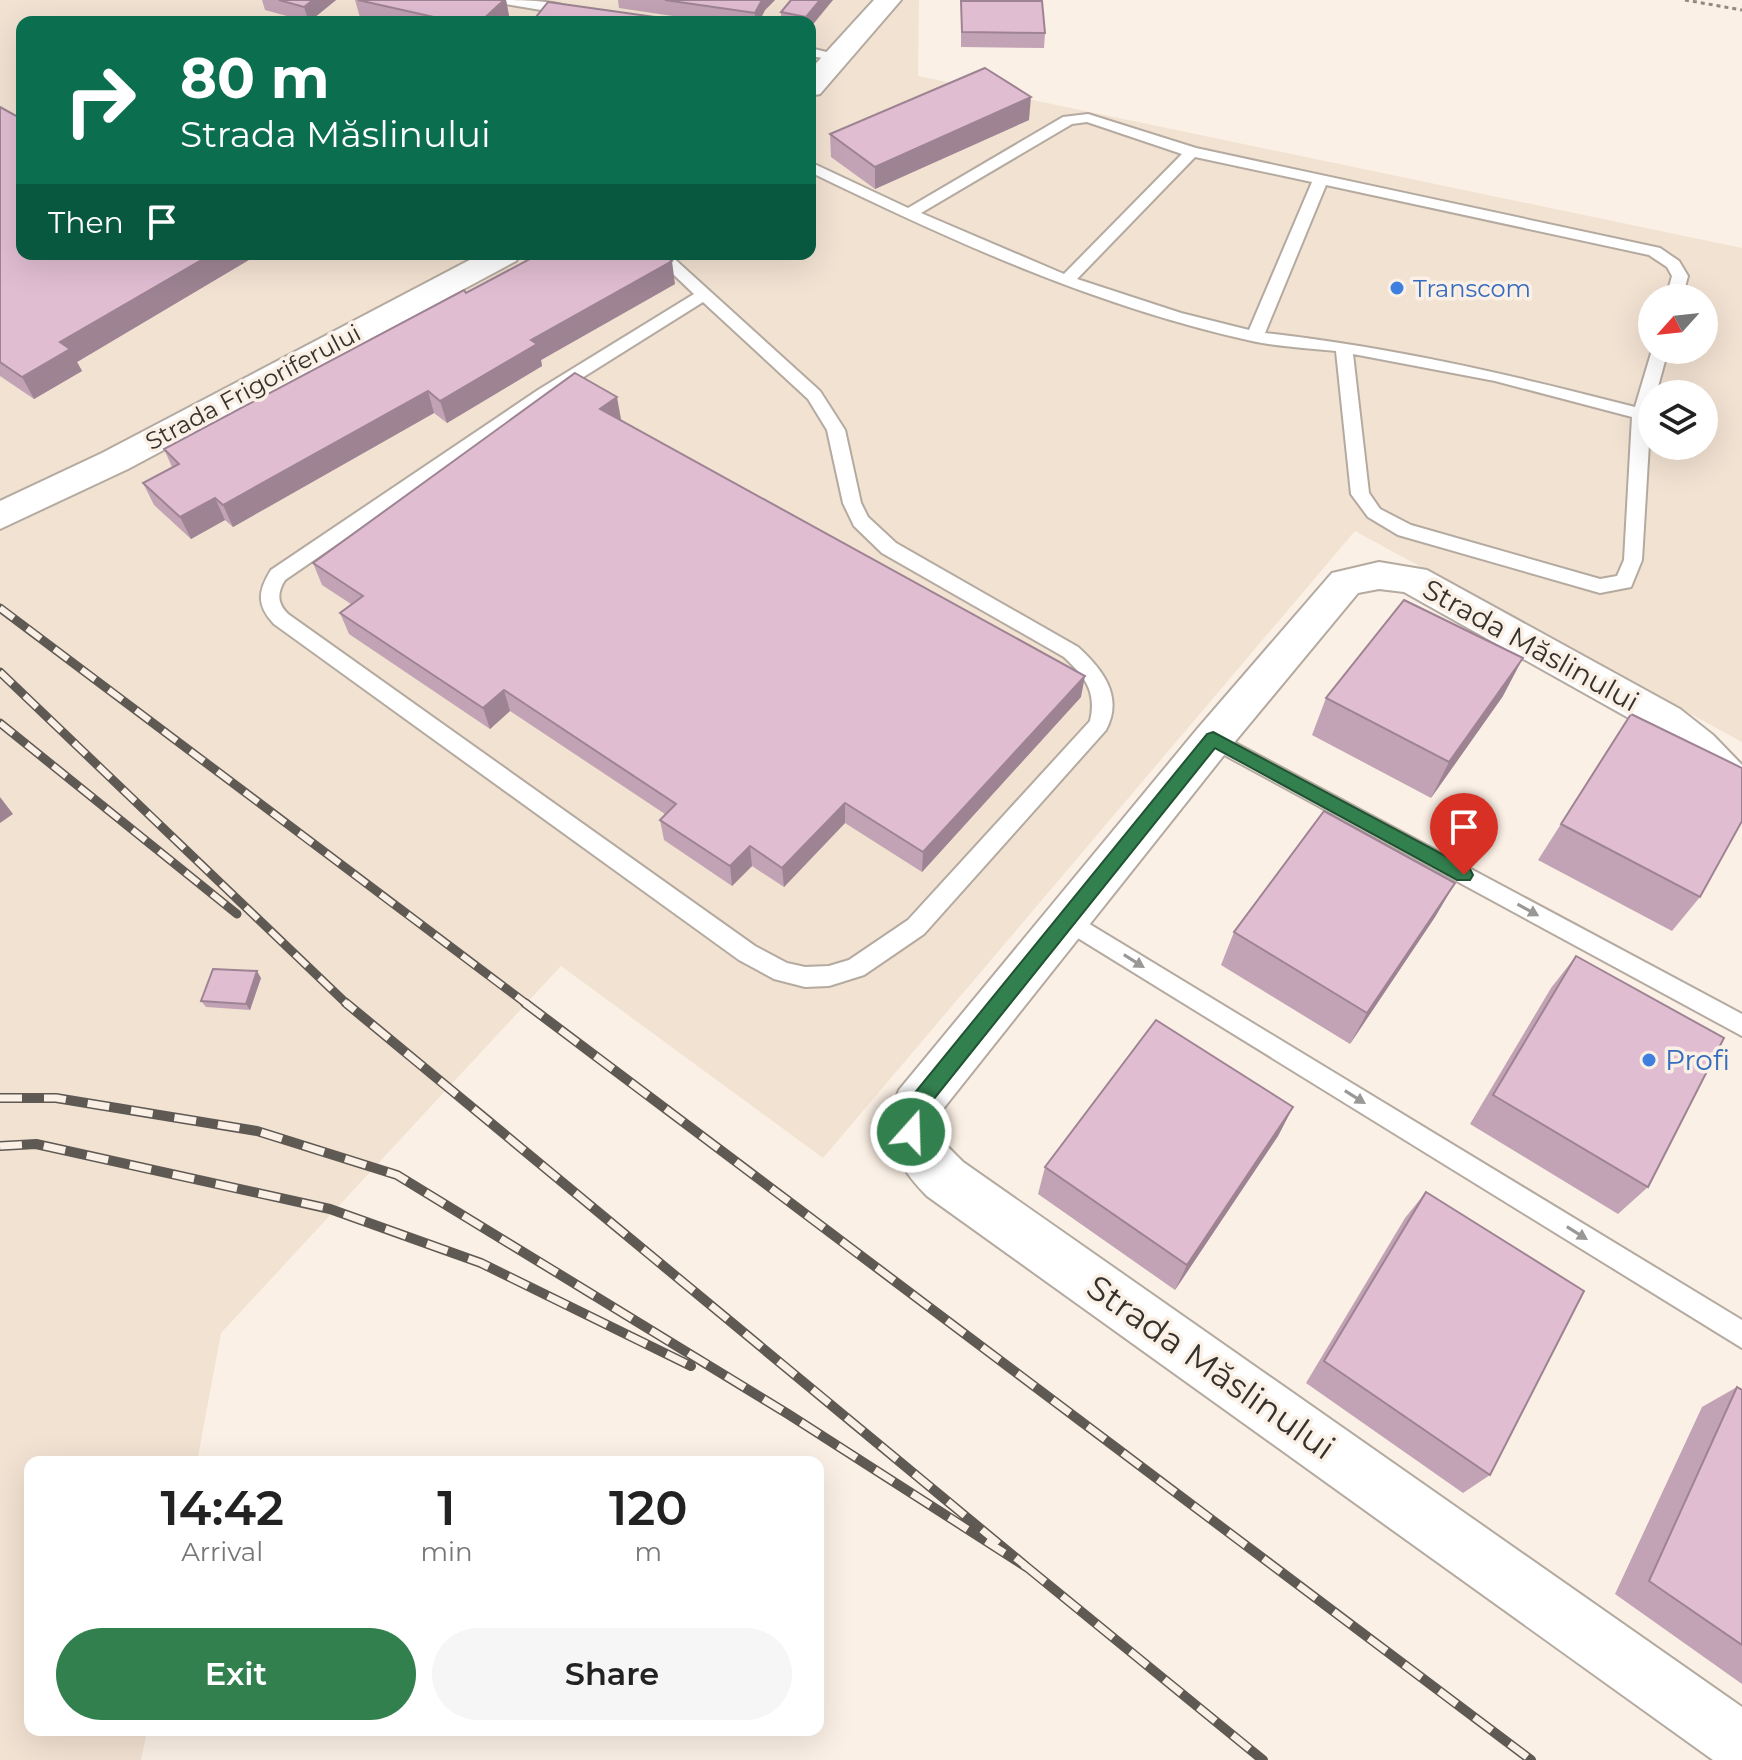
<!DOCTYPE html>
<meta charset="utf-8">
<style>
body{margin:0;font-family:Montserrat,sans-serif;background:#f6f6f6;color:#222;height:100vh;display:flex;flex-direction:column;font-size:30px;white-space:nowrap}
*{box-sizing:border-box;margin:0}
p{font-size:26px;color:#767676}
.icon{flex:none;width:44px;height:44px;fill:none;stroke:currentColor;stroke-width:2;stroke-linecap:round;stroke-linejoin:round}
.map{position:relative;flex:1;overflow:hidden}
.panel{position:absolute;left:24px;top:1456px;width:800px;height:280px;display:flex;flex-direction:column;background:#fff;border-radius:16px;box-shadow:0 8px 32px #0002}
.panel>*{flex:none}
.hud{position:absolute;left:16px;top:16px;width:800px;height:244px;border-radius:16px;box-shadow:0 8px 32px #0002;background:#0b6e4f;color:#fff;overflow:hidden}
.needle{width:52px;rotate:243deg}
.tools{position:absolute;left:1638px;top:284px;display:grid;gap:16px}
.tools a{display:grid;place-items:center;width:80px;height:80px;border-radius:50%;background:#fff;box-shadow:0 8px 32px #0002;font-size:40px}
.pin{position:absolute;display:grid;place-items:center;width:68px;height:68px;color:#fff;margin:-82px -34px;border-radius:50% 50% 50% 0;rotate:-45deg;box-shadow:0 0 8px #0007}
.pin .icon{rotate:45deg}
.me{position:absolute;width:88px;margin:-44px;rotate:20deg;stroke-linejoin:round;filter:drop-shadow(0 0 6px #0008)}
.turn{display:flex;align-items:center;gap:28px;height:168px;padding:0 32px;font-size:36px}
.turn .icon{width:104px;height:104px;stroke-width:2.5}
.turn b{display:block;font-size:56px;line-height:68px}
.then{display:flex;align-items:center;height:76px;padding:0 32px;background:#0003;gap:16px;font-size:30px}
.eta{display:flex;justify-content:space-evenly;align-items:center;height:136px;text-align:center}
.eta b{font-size:48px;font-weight:600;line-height:56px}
.action{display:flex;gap:16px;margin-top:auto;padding:16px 32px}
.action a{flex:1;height:92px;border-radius:48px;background:#33804f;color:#fff;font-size:32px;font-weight:600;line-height:92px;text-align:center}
.action a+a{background:#f6f6f6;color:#222}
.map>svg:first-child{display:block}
</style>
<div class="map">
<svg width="1742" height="1760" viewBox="0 0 1742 1760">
<rect width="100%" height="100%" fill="#fbf0e5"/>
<path fill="#f2e2d2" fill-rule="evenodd" d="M0 0H919L918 76 1742 248V742L1355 531 823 1158 561 966 221 1333 197 1462H30V1730H147L141 1760H0ZM22 22H810V254H22ZM1652 298H1704V350H1652ZM1652 394H1704V446H1652Z"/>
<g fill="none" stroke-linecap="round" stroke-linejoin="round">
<g stroke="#b4aaa0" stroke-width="4">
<path id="lane" d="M498 0C522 0 559 0 578 11L571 15 505 4Z
M810 48 843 56 836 60 810 56Z
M1088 114 1196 148 1660 248 1679 261 1688 276 1682 298H1666L1672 276 1667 267 1649 255 1326 185 1265 333C1391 347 1512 375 1635 407L1652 350H1668L1656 394H1652L1642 560 1631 587 1600 593 1398 535 1368 517 1351 494 1336 351C1308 348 1279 347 1252 341 1097 307 952 241 810 172V162L908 208 1063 117ZM1087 122 1182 154 1064 274 921 213 1072 124ZM1195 157 1312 182 1249 330 1181 313 1077 279ZM1353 354 1495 381 1632 417 1624 560 1617 576 1600 579 1411 525 1380 509 1369 493Z
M652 254H669L820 391 845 430 861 503 868 517 896 543 1078 647C1102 669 1124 696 1106 730L924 934 864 975 829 986 805 987 774 979 739 960 274 624C256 605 258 591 271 570L538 390 694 294ZM703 302 808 399 827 430 843 503 854 526 882 553 1064 657C1085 677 1097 691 1090 721L908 920 849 960 829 966 805 967 787 963 755 946 288 614C277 603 277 593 285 580L550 398Z
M1213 731 1742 1014V1036L1206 745 1203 739 1206 733Z
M1068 911 1742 1320V1348L1060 927 1057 920 1060 913Z"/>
</g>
<g stroke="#b4aaa0" stroke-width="4">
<path id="street" d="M874 0H901L820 94 810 96V70Z
M481 254H521L516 261 128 469 0 529V501L102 453Z
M1379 562 1427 570 1680 709 1713 735 1742 765V815L1727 810 1693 767 1652 731 1404 592 1379 589 1358 593 1228 750 939 1114V1138L963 1162 1742 1707V1760H1713L927 1196C896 1165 880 1133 899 1090L1198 728 1332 573Z"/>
</g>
<path stroke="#908881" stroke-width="3" stroke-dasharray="4 4" stroke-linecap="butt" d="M1685 0 1742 10"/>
<use href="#lane" fill="#fff" fill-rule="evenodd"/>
<use href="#street" fill="#fff" fill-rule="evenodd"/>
<g stroke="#5f5954" stroke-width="9">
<path id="rail-far1" d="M0 608 528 1005
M0 672 348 1005
M0 723 237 914"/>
</g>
<g stroke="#5f5954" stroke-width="10">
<path id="rail" d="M525 1003 1531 1760
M0 1098H56L257 1131 397 1175 788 1414 1028 1568 346 1003
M0 1146 36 1144 330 1209 481 1263 691 1366
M1028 1568 1263 1760"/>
</g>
<use href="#rail-far1" stroke="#fbf0e5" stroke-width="6" stroke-dasharray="17" stroke-linecap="butt"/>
<use href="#rail" stroke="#fbf0e5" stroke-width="7" stroke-dasharray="22" stroke-linecap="butt"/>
</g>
<path fill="#c2a3b5" d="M262 0H336L309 22 265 10Z
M355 0H506L510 21 508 22H365L361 21Z
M618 0H775L765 10 759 22H713L619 8Z
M833 0 810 22H781V12Z
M961 1 1045 33 1044 48 961 47Z
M0 107 22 254H259L77 362 82 371 34 399 0 376Z
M1029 120 875 189 831 157 830 134Z
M675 284 541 360 542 366 447 423 434 413 233 527 225 520 191 539 154 505 143 483 172 467 164 449 466 293Z
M621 419 620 420 1081 697 922 872 845 823 784 887 752 866 732 886 664 840 660 820 665 814 510 711 490 729 349 634 340 613 351 604 322 585 313 563Z
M1503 696 1431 798 1312 735 1326 698Z
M1631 714 1700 897 1672 931 1538 860Z
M1455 883 1435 917 1350 1044 1221 965 1234 932Z
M1576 956 1648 1187 1618 1214 1470 1124 1551 988Z
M261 978 250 1010 206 1007 201 1001Z
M1293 1107 1278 1136 1175 1290 1038 1194 1045 1167Z
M1426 1192 1490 1475 1463 1493 1306 1383 1405 1218Z
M1737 1387 1742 1390V1684L1615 1594 1702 1407Z"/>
<path fill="#9e8493" d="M313 0H336L309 22 304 7Z
M504 0H506L510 21 508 22H480Z
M762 0H775L765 10 759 22H755V13Z
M820 0H833L810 28V22H806V17Z
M1031 97 1029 120 875 189V167Z
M212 254H259L77 362 82 371 34 399 22 377 60 342Z
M672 261 675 284 541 360 542 366 447 423 440 401 531 340Z
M428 391 434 413 233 527 223 505Z
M617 397 621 419 604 432 600 409Z
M215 498 225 520 191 539 180 517Z
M1523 658 1503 696 1431 798 1449 762Z
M1085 676 1081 697 922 872 923 852Z
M504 690 510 711 490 729 483 708Z
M0 797 13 814 0 823Z
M845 803V823L784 887 782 868Z
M750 846 752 866 732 886 730 866Z
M1455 883 1435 917 1350 1044 1367 1013Z
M257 971 261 978 250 1010 246 1004Z
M1293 1107 1278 1136 1175 1290 1187 1265Z"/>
<path fill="#e1bdd2" stroke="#9e8493" stroke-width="2" d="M279 0H313L304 7Z
M358 0H504L480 22H456Z
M665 0H762L755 13Z
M791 0H820L806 17 781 12Z
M961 1H1042L1045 33 962 32Z
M548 2 676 20 674 22H532Z
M985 68 1031 97 875 167 830 134Z
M0 107 22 119V254H212L60 342 70 349 22 377 0 362Z
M539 254H661L672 261 531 340 537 344 440 401 428 391 223 505 215 498 180 517 143 483 179 464 164 449 464 290 466 293Z
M575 373 617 397 600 409 1085 676 923 852 845 803 782 868 750 846 730 866 660 820 676 804 504 690 483 708 340 613 363 596 313 563Z
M1404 600 1523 658 1449 762 1326 698Z
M1631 714 1742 768V821L1700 897 1561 824Z
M1324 811 1455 883 1367 1013 1234 932Z
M1576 956 1724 1038 1648 1187 1493 1095Z
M213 969 257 971 246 1004 201 1001Z
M1156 1020 1293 1107 1187 1265 1045 1167Z
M1426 1192 1584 1291 1490 1475 1324 1361Z
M1737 1387 1742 1390V1645L1649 1581Z"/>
<defs><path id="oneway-solid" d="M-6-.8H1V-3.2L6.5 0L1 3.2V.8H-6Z" transform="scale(2)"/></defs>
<g fill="#9a9896">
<use href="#oneway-solid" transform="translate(1528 910) rotate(29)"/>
<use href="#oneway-solid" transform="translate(1134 961) rotate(32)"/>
<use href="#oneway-solid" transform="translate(1355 1097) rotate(32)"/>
<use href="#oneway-solid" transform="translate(1577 1233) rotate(32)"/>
</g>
<path fill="#33804f" stroke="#215333" stroke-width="2" d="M1213 732 1470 869 1473 875 1470 880H1457L1215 748 925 1110 918 1139 911 1141 904 1139 901 1132 909 1100 1207 734Z"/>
<g fill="#3f7fe0" stroke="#fbf0e5" stroke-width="3">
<circle cx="1397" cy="288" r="8"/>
<circle cx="1649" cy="1060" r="8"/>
</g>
<g text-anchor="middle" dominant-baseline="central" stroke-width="7" stroke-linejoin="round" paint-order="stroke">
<g font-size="24" fill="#366cbe" stroke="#fbf0e5" text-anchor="start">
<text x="1413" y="288">Transcom</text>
</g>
<g font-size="24" fill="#35312d" stroke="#fbf0e5">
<text transform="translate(253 387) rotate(-28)">Strada Frigoriferului</text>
</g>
<g font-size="28" fill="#35312d" stroke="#fbf0e5">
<text transform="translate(1531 645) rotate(29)">Strada Măslinului</text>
</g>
<g font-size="28" fill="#366cbe" stroke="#fbf0e5" text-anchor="start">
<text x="1665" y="1060">Profi</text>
</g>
<g font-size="34" fill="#35312d" stroke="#fbf0e5">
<text transform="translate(1211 1367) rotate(35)">Strada Măslinului</text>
</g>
</g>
</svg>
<div class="tools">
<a><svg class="needle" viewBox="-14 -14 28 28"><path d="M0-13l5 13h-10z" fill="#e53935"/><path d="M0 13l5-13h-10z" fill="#767676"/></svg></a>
<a><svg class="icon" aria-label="layers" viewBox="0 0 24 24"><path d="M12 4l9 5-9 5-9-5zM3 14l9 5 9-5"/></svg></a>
</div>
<div class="pin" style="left:1464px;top:875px;background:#d93025"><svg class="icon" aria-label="arrive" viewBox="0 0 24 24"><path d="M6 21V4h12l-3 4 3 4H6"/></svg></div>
<svg class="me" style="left:911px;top:1132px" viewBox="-20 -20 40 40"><circle r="17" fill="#33804f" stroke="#fff" stroke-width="3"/><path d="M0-11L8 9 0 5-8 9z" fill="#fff"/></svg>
<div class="hud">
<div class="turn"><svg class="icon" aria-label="right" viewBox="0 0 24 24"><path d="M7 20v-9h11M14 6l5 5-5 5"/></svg><div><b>80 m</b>Strada Măslinului</div></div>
<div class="then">Then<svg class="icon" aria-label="arrive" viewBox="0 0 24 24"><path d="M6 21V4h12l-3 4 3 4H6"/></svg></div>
</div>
<section class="panel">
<div class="eta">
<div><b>14:42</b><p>Arrival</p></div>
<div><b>1</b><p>min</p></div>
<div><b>120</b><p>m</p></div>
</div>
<div class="action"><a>Exit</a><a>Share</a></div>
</section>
</div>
